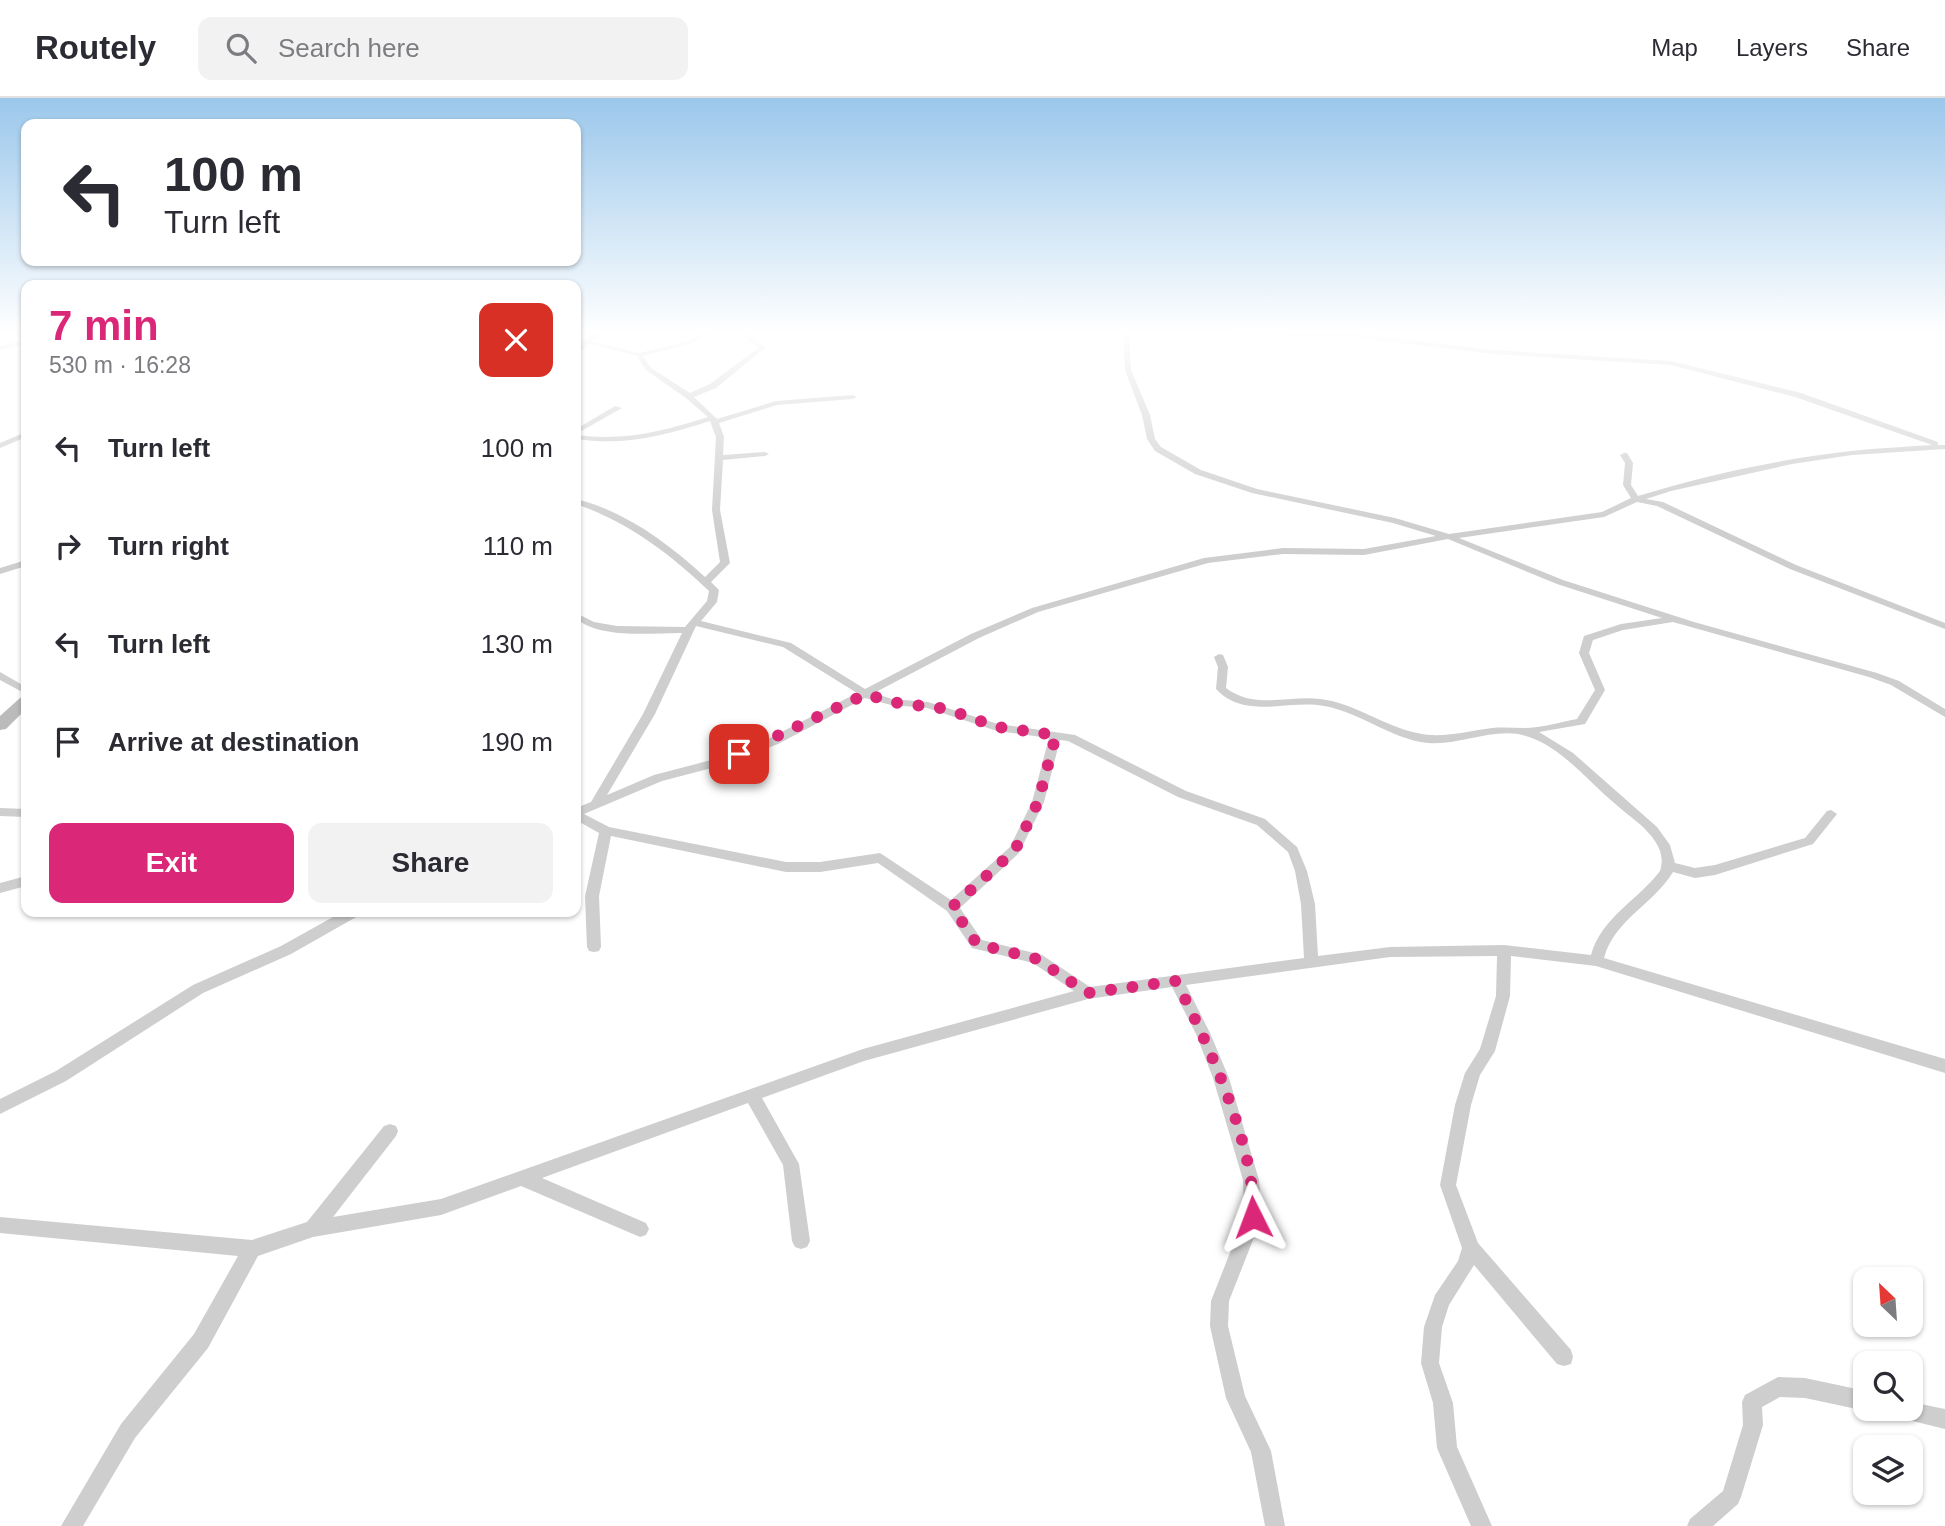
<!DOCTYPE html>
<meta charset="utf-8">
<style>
body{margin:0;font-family:Arial,sans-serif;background:#f2f2f3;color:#2b2b33;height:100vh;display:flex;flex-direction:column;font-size:26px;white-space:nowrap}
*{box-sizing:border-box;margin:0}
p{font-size:23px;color:#7c7c81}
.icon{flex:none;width:38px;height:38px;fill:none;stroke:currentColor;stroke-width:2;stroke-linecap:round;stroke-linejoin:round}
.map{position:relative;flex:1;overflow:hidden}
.drawer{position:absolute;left:21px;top:182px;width:560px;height:637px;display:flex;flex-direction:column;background:#fff;border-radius:14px;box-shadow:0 2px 5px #0004}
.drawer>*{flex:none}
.hud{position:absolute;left:21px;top:21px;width:560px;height:147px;border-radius:14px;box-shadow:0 2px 5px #0004;background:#fff;color:#2b2b33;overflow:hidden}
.needle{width:46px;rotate:335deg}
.controls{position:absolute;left:1853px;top:1169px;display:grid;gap:14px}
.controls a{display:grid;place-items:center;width:70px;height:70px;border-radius:14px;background:#fff;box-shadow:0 2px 5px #0004;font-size:35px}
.pin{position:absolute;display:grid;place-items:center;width:60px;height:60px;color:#fff;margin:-30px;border-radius:14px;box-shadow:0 4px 10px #0006}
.me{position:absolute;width:77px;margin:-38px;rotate:357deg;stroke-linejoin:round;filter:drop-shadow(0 0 5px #0008)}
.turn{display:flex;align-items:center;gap:24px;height:147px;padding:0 28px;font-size:32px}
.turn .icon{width:91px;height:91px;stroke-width:2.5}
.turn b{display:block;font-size:49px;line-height:60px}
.round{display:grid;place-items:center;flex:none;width:74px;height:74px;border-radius:14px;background:#f2f2f3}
.headline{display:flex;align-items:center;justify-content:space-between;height:119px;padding:0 28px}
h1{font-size:42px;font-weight:800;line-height:52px;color:#db2777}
.primary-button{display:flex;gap:14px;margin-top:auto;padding:14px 28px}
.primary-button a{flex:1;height:80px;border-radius:14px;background:#db2777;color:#fff;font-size:28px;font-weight:800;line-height:80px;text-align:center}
.primary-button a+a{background:#f2f2f3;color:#2b2b33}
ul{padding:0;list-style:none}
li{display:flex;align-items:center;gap:21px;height:98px;padding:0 28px}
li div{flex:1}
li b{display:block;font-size:26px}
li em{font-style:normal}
header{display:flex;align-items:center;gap:42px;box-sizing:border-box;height:98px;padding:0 35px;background:#fff;border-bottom:2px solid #e1e1e2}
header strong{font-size:33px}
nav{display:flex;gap:38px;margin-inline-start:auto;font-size:24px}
.search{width:490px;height:63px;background:#f2f2f3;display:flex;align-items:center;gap:18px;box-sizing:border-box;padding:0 24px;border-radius:14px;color:#7c7c81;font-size:26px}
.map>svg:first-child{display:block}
</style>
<header>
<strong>Routely</strong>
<div class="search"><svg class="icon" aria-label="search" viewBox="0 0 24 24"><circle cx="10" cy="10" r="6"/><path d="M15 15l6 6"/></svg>Search here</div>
<nav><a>Map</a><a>Layers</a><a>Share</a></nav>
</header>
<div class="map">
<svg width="1945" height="1428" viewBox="0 0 1945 1428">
<rect width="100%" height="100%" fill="#fff"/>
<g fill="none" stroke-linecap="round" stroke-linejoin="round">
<path fill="#cecece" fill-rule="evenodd" d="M703 234H711L692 245 643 258 651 270 690 295 710 286 759 249 748 243 742 234H748L752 241 765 248V250L716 290 694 299 717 321 776 303 853 297 857 299 853 301 777 307 719 325 724 339 723 357 765 354 769 356 765 358 723 362 720 412 730 465 711 484 719 492 717 504 701 523 791 545 865 591 971 536 1032 510 1204 460 1283 450 1364 451 1436 438 1393 425 1252 395 1195 376 1155 353 1147 341 1142 317 1125 272 1123 234H1129L1131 272 1150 317 1155 341 1161 349 1201 372 1257 391 1395 420 1449 436 1602 414 1631 400 1623 387 1625 365 1620 357 1624 355H1627L1633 365 1631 387 1638 398C1706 377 1780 361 1851 353 1877 350 1905 349 1932 347L1795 299 1671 267 1493 256 1350 239 1207 236 1204 234 1350 235 1493 252 1671 263 1801 295 1938 344V347H1945V351L1852 357 1792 366 1671 393 1646 401 1663 404 1796 467 1945 525V531L1790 471 1657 408 1637 404 1604 419 1459 440 1563 482 1694 524 1877 575 1899 583 1945 611V619L1891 587 1869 579 1673 524 1623 532 1593 542 1589 555 1605 592 1585 626 1539 634 1573 655 1657 729 1670 747 1675 765 1695 770 1715 767 1805 740 1827 713 1831 712 1837 716 1813 746 1715 777 1695 780 1673 774C1654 806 1614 822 1604 860L1945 961V975L1596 868 1511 858 1510 898 1495 953 1480 977 1471 1007 1456 1087 1478 1145 1571 1252 1573 1259 1571 1266 1564 1268 1557 1266 1474 1167 1449 1207 1442 1229 1439 1265 1453 1305 1457 1349 1492 1428H1471L1440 1357 1437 1350 1433 1305 1421 1265 1424 1229 1435 1197 1458 1163 1462 1150 1440 1087 1455 1007 1465 975 1480 951 1496 898 1497 858 1390 859 1186 887 1210 935 1229 980 1259 1082 1262 1119 1229 1203 1228 1228 1245 1298 1271 1353 1285 1428H1265L1251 1354 1226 1300 1210 1228 1211 1203 1244 1119 1243 1082 1213 980 1196 936 1172 889 1088 901 864 963 762 1000 799 1066 810 1143 807 1149 801 1151 795 1149 792 1143 783 1067 748 1005 542 1080 646 1125 649 1131 646 1137 640 1139 521 1088 441 1117 313 1139 258 1158 208 1250 135 1340 83 1428H61L121 1326 194 1236 238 1158 0 1135V1119L252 1142 307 1124 384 1028 390 1026 396 1028 398 1033 396 1038 333 1119 441 1101 863 951 1074 893 1033 865 972 850 947 813 878 765 820 774H786L611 738 599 798 601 849 599 853 594 854 589 853 587 849 585 798 599 735 576 722V710L591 704 643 616 682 535C652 535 600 541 577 521L582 518 594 524 617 528 685 529 707 503 709 493C669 455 628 424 576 406V401C625 413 668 445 705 479L720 464 712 412 716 339 710 323C663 338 625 348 576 341V337C625 343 661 334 708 319L686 300 646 272 637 258 584 244 587 242 639 255 688 243ZM1448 441 1557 486 1662 520 1621 526 1584 538 1579 555 1595 592 1577 621C1560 624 1541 630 1524 630 1513 630 1503 629 1492 630 1467 633 1442 641 1417 635 1383 628 1355 605 1320 601 1288 597 1255 612 1226 590L1228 569 1223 557 1219 556 1214 559 1218 569 1216 591C1243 620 1283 604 1317 607 1357 611 1389 641 1428 645 1461 648 1497 627 1529 639 1559 649 1583 677 1605 697 1617 708 1630 718 1642 728 1655 741 1666 754 1660 773 1638 802 1601 820 1591 857L1504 847 1390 849 1318 858 1315 806 1307 773 1297 749 1265 721 1186 693 1075 637 998 626 928 604 892 601 874 595 979 540 1038 514 1208 465 1283 456 1364 457ZM696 528 783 549 857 595 770 640 719 660 654 677 607 697 655 616ZM865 600 891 607 927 610 997 633 1049 640 1032 704 1010 749 951 802 880 755 820 764H786L609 729 584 716 662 683 727 666 778 646ZM1060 642 1068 643 1178 699 1257 727 1288 754 1295 773 1301 806 1304 860 1090 889 1042 857 982 842 960 810 1019 755 1044 704Z
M26 242V246L0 252V248Z
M615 308 622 310 576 336V331Z
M26 334V339L0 350V345Z
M26 462V468L0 476V470Z
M0 574 26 589V596L0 582Z
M0 710 26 711V719L0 718Z
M26 778V788L0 795V785Z
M342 814H360L358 818 291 856 203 895 66 983 0 1016V1001L56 973 193 887 281 848Z
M1778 1279 1805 1280 1866 1293V1311H1871L1866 1313 1805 1300 1780 1299 1762 1309 1763 1327 1741 1399 1738 1406 1713 1428H1687L1690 1421 1723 1393 1743 1327 1742 1304 1745 1297Z
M1911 1304 1945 1311V1331L1892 1318 1889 1311H1911Z"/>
<path fill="#bbb" fill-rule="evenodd" d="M594 234H604L576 257V249Z
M26 598V611L6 631 0 632V618L20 600Z"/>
</g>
<linearGradient id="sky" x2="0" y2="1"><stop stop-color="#9bc7eb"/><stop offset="0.54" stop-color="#fff"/><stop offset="1" stop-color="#fff" stop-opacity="0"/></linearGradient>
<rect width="1945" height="434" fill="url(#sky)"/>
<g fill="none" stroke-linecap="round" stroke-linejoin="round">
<path stroke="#db2777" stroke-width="12" stroke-dasharray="0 21.6" d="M739 656 866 596 891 604 947 611 997 629 1056 637 1038 704 1015 752 952 809 977 846 1037 861 1088 895 1176 883C1207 943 1257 1051 1253 1119"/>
</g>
</svg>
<div class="controls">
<a><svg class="needle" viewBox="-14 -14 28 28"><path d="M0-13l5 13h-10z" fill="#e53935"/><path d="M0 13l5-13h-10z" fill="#7c7c81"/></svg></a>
<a><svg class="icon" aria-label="search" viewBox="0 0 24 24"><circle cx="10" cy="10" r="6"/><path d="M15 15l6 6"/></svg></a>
<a><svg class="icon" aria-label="layers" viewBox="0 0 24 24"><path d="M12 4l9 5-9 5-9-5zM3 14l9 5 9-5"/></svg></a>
</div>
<div class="pin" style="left:739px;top:656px;background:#d93025"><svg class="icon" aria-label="arrive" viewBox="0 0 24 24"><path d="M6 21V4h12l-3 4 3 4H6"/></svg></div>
<svg class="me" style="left:1253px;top:1119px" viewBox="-20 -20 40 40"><path d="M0-17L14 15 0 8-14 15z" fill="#db2777" stroke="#fff" stroke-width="4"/></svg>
<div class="hud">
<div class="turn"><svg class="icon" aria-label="left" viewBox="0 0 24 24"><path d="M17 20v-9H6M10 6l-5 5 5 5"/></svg><div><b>100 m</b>Turn left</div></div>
</div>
<section class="drawer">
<div class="headline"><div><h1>7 min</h1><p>530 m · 16:28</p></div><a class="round" style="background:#d93025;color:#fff"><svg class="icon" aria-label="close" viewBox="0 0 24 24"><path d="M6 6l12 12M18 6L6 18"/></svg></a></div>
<ul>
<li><svg class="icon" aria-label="left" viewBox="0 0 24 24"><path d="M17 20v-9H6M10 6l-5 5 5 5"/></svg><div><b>Turn left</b></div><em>100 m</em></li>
<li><svg class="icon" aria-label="right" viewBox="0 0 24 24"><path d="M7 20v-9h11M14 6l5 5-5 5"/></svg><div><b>Turn right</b></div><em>110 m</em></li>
<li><svg class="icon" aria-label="left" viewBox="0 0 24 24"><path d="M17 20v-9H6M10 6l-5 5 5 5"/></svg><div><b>Turn left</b></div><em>130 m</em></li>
<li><svg class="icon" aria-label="arrive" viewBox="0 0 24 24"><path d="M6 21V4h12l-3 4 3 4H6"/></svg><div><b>Arrive at destination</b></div><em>190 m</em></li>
</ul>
<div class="primary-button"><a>Exit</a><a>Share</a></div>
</section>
</div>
